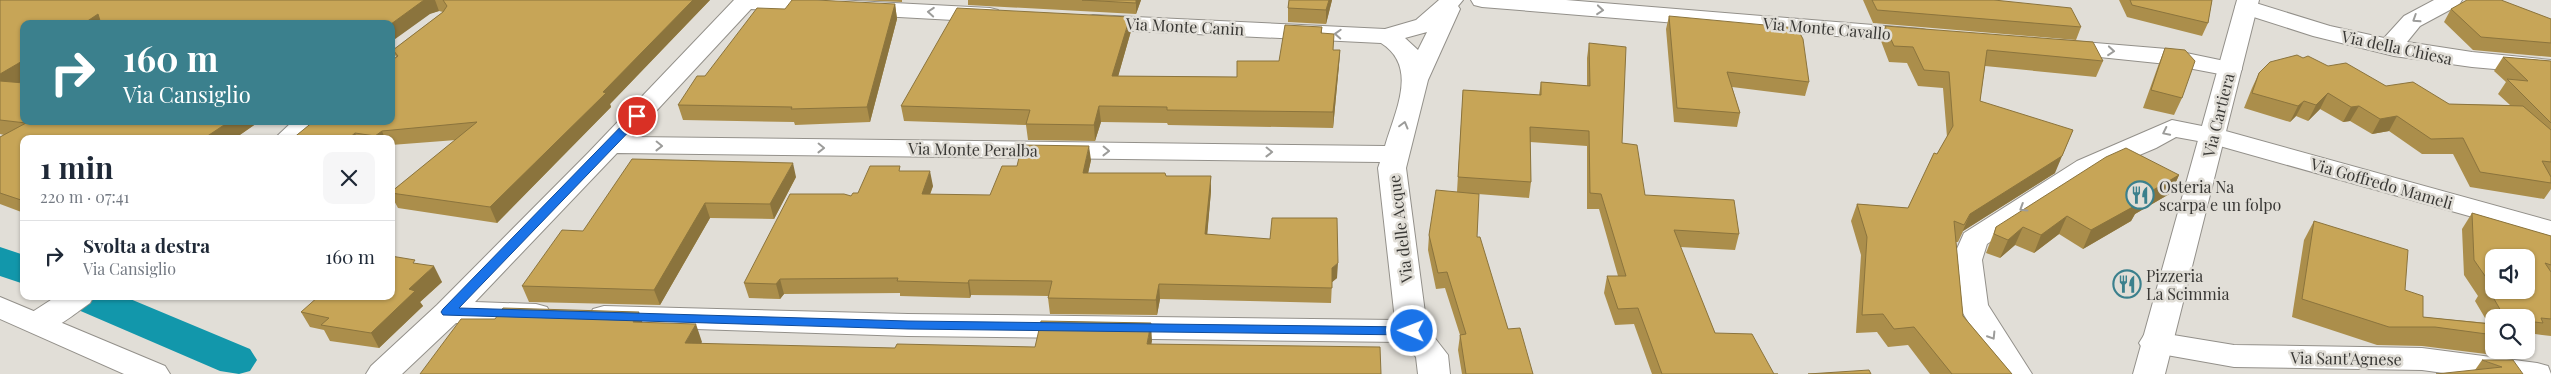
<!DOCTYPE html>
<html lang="it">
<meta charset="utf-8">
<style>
body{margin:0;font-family:"Playfair Display",serif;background:#f6f6f7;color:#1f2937;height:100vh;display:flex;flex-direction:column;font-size:19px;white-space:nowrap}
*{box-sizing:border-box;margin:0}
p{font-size:16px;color:#747a83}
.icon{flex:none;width:28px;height:28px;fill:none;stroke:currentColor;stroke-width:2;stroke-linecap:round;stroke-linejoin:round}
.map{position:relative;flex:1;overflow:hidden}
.side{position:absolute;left:20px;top:135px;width:375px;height:165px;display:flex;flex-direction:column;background:#fff;border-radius:10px;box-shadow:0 1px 4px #0004}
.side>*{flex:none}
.guide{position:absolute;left:20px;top:20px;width:375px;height:105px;border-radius:10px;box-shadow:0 1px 4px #0004;background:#3b808d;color:#fff;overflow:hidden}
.fabs{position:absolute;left:2485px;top:249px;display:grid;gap:10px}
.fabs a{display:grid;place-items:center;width:50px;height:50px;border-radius:10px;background:#fff;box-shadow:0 1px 4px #0004;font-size:25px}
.pin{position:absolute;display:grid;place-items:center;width:42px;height:42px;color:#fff;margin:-21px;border:2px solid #fff;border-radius:50%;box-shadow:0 1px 5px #0007}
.me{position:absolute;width:55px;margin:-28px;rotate:271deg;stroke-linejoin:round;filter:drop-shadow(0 0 4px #0008)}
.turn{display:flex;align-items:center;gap:18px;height:105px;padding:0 20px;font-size:22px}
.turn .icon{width:65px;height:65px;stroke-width:2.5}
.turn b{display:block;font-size:35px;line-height:42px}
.round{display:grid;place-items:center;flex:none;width:52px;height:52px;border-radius:10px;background:#f6f6f7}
.overview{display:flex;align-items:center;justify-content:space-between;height:85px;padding:0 20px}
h1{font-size:30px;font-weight:700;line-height:38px}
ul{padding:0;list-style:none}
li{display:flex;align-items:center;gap:15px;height:70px;padding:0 20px;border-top:1px solid #e0e1e3}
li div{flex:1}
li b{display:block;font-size:19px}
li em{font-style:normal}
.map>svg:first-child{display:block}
</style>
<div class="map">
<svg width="2551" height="374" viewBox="0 0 2551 374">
<rect width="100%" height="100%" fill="#e1ded7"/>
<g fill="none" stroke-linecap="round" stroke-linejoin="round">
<path fill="#1297ab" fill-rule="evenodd" d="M0 247 24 255V284L0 276Z
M63 296H123L250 349 257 360 250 371 239 374 220 371 69 306Z"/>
<g stroke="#93908a" stroke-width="2">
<path id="street" d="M734 0H836L990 8 998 10 1002 15 998 20 990 22 751 9 632 137 1385 146C1395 111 1419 67 1381 43L1093 29 1085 27 1081 22 1085 17 1093 15 1385 29 1416 20 1439 0H1463L1458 6 1460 9 1428 80 1406 168 1427 328 1448 355 1450 374H1418L1416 357 1403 342 908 336 604 326 593 323 589 316 593 309 604 306 908 314 1395 320 1378 168 1380 162 617 153 475 302 536 304 547 307 551 314 547 321 536 324 456 323 402 374H366L371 366 437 305 588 153ZM1427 32 1418 50 1405 38Z
M1471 0H1566L1922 29 1930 31 1934 36 1930 41 1922 43 1482 7 1474 5Z
M2246 0 2330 26 2384 38 2404 16 2434 0H2462L2459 5 2420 26 2407 42 2472 52 2551 60V74L2472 67 2394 56 2313 36 2238 12 2235 7 2238 2Z
M2059 40 2167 49 2239 64 2242 69 2239 74 2230 76 2167 64 2051 52 2047 47 2051 42Z
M2172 120 2222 130 2551 221V239L2209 143 2176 137 2156 148 2097 173 1987 244 1982 260 1988 305 2032 374H2000L1958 305 1952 260 1964 233 2077 161Z
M293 121H322L303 139H274Z
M57 296H94L90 303C71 316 50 337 26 330L21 323 26 316Z
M2155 332 2234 345 2422 348 2537 363 2548 366 2551 374H2451L2422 370 2234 367 2144 351 2139 343 2144 335Z"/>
</g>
<g stroke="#93908a" stroke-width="2">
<path id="secondary" d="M2237 0H2259L2165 374H2133Z
M0 297 165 366 170 374H124L0 319Z"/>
</g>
<use href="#street" fill="#fff" fill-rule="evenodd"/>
<use href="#secondary" fill="#fff" fill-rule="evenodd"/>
</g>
<path fill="#ab8e4b" d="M0 0H710L610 104 611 107 497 223 398 208 391 195V192L456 140 391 145V139H292L396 57 393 50 443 12 439 11 391 24H24L18 83 24 121H260L234 139H24V213L0 204V137L4 135 0 134Z
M858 0H902V2Z
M968 0H1141L1136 14 968 5Z
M1289 0H1332L1326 24 1288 22V8Z
M1863 0H1994L2081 27 2076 40 1873 23Z
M2119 0H2212L2208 23 2202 36 2127 17Z
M895 4 897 19 870 122 795 125 794 122 683 120 678 105 705 76 785 9Z
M2451 9 2551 19V57L2473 50 2444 22Z
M1669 16 1809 82 1805 96 1732 87 1740 113 1737 127 1674 122 1666 29Z
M1885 26 2103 61 2096 77 1985 66 1980 101 2055 173 1963 231 1958 242H1956L1963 316 2012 374H1930L1908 345 1888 347 1877 332 1856 333 1861 255 1851 221 1857 204 1908 208 1937 154 1947 137 1943 88 1918 86 1907 63 1889 62 1881 41Z
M1322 27V33L1333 50H1340L1339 65 1333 128 1168 125 1167 123 1101 122 1095 141 1028 140 1026 125 904 121 901 106 1131 31 1118 76 1237 77 1279 61Z
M1589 43 1622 143 1645 195 1739 234 1735 250 1680 247 1715 333 1774 374H1778H1652L1634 324 1615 325 1604 293 1607 276H1618L1599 209H1587V146L1530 142 1531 182 1529 198 1478 194 1477 237 1508 329 1533 374H1462L1458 350 1460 335 1445 288 1436 289 1428 250 1429 235 1457 192 1463 90 1539 95 1541 82 1587 86V58Z
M2165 48 2182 98 2174 115 2143 108 2158 66Z
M2503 57 2551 61V189L2544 199 2470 187 2453 154H2422L2389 131 2372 134 2350 121 2343 122 2320 109 2308 121 2296 116 2290 122 2244 108 2252 88 2259 73 2303 58 2386 86 2449 104 2510 105 2498 94 2506 82 2494 71Z
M1091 160 1088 173 1166 176 1211 191 1207 234 1337 278 1332 282 1331 303 1160 299 1157 315 1050 314 1048 298V296L971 295 970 298 900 296V293L784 294 780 299 749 298 744 283 851 196 858 193 901 171 933 186 930 195H990L1017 166Z
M2179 175 2171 193 2135 214 2131 221 2083 249 2059 234 2034 253 2015 245 2000 258 1986 253 1996 227Z
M796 177 774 219 710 218 660 305 529 302 522 286 583 231Z
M2472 213 2551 236V336L2535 334 2532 338H2526V318H2494V344L2486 354 2422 346 2377 345 2292 317 2304 240 2314 221 2405 290 2423 317 2488 323 2475 301 2478 296 2464 275 2462 229Z
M417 263 442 282 420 302 423 306 379 348 330 341 324 330 310 327 301 312Z
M2482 360 2523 374 2475 370Z"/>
<path fill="#8b743d" d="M424 0H435L439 11 430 14 391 42V24Z
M693 0H710L610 104 611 107 497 223 490 207Z
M1136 0H1141L1136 14Z
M1329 0H1332L1326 24V10Z
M895 4 897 19 870 122 867 107Z
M98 14 104 24H83Z
M1130 17 1131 31 1114 91 1112 76Z
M1340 50 1339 65 1333 128V112Z
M24 60V80L0 94V74Z
M2328 93 2320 109 2308 121 2316 105Z
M2304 101 2296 116 2290 122 2298 106Z
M1099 106 1101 122 1095 141 1094 125Z
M2359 106 2350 121 2343 122 2351 107Z
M2397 116 2389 131 2372 134 2380 119Z
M230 121H260L234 139H203Z
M2073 130 2055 173 1963 231 1958 242 1970 214Z
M382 131 385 139H377L375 136Z
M355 133 358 139H348Z
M1089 146 1091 160 1085 187 1083 173Z
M793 163 796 177 774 219 770 204Z
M930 171 933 186 924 209 922 194Z
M2179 175 2171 193 2135 214 2131 221 2083 249 2091 230 2136 200Z
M1211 176V191L1206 249 1205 234Z
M705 203 710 218 660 305 654 290Z
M2067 216 2059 234 2034 253 2041 235Z
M2023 227 2015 245 2000 258 2008 240Z
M1338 263 1337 278 1331 283 1332 268Z
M434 266 442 282 420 302 423 306 379 348 371 333 409 289Z
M780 279 784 294 780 299 776 284Z
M969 280 971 295 970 298 968 283Z
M1159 284 1160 299 1157 315 1156 300Z
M639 312 645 330 633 322Z
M1151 323 1152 341 1148 363 1147 344Z
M696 324 702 342 692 361 685 343Z"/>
<path fill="#c7a557" stroke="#8b743d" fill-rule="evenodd" d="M0 0H424L391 24H101L98 14 83 24H24V60L0 74Z
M443 0H693L603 92 606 93 490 207 391 193V192L477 122 382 131 375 136 355 133 348 139H292L314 121H391V61L398 56 393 50 443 12 447 6Z
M792 0H816L895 4 867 107 791 109 792 107 678 105 697 76H705L757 8 785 9Z
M1082 0H1136V3Z
M1289 0H1329L1326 10 1288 8Z
M1872 0H1994L2071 8 2081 27 1877 10Z
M2130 0H2212L2208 23 2132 5Z
M2467 0H2501L2551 19V43L2481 37 2451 9Z
M957 8 1130 17 1112 76 1237 77V61H1279L1285 25 1322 27 1321 33 1334 34 1333 50H1340L1333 112 1167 110V107L1099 106 1094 125 1026 124 1030 110 901 106Z
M1669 16 1797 28 1803 39 1809 82 1727 72 1740 113 1677 108Z
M1885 26 2093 42 2103 61 1987 50 1980 101 2073 130 2062 156 1970 214 1964 225 1954 221 1963 316 2012 374H1952L1914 327 1894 329 1883 314 1862 315 1867 237 1857 204 1908 208 1934 153 1937 154 1953 126 1949 72 1924 70 1913 47 1894 46Z
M1589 43 1626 47 1622 143 1637 145 1645 195 1734 200 1739 234 1674 230 1715 333 1752 334 1774 374H1778H1662L1638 308 1618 309 1607 276H1626L1601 194 1590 193 1589 131 1530 127 1531 182 1458 177 1463 90 1541 95V82L1590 86Z
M2165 48 2185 50 2195 61 2182 98 2151 90Z
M2297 55 2303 58 2308 56 2328 66 2346 63 2386 86 2413 82 2449 104 2523 106 2551 130V162L2542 161 2551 177V183L2480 172 2463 138 2431 139 2397 116 2380 119 2359 106 2351 107 2328 93 2316 105 2304 101 2298 106 2252 93 2259 73 2270 62Z
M2503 57 2551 61V123L2507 79 2528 81Z
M0 81 24 83V121H230L203 139H24V201L0 193V137L26 123 0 120Z
M1022 145 1089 146 1083 173H1165L1166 176H1211L1205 234 1270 239 1272 218H1337L1338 263 1332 268V288L1159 284 1156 300 1048 298 1052 281 969 280 968 283 897 281 898 278 780 279 776 284 744 283 790 194H844L851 196 853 193H858L870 166H900L899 171H930L922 194 990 195 1002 166H1017Z
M2126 148 2179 175 2136 200 2140 203 2091 230 2067 216 2041 235 2023 227 2008 240 1994 234 1996 227 2106 157Z
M632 159 793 163 770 204 705 203 654 290 522 286 562 230 583 231Z
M1436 190 1479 194 1477 237H1480L1508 329 1520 328 1533 374H1466L1460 335 1466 334 1447 272 1438 273 1429 235Z
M2472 213 2551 236V265L2545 263 2551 272V319L2541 318 2543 323 2526 321V318H2505L2486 285 2492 286 2474 260ZM2494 258H2526V290H2494Z
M2314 221 2408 250 2405 290 2423 296V317L2491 324 2494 327V335L2435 327H2389L2302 299Z
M391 256 415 260 413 263 434 266 409 289 415 291 371 333 321 325 329 318 301 312 319 296H391Z
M503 308 639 312 633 322 696 324 685 343 895 348 897 344 1035 347 1041 321 1151 323 1147 344 1380 347 1381 374H420L461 319H495Z
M2482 360H2513L2523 374H2436L2502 367Z
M1869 370 1871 374H1808Z"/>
<defs><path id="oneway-chevron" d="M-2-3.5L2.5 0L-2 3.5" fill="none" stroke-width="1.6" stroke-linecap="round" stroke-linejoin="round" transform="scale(1.25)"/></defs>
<g stroke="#9c9c9a">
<use href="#oneway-chevron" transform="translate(1600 10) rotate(5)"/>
<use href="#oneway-chevron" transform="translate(931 12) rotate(-176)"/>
<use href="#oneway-chevron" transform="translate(2416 19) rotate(147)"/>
<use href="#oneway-chevron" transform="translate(1338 34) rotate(-177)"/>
<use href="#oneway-chevron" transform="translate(2111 51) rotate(5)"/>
<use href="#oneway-chevron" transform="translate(1404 125) rotate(-75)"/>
<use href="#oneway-chevron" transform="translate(2166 132) rotate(154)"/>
<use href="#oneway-chevron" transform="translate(659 146) rotate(1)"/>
<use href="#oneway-chevron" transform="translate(821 148) rotate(1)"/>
<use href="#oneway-chevron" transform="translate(1106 151) rotate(1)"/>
<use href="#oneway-chevron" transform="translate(1269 152) rotate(1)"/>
<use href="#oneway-chevron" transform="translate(2023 208) rotate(148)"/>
<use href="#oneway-chevron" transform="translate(1992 336) rotate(58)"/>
</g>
<path fill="#1a73e8" stroke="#114b97" d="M637 113 641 114V119L459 308 908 321 1412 327 1419 331 1412 335 908 329 443 315 441 312 443 309 633 114Z"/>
<defs>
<g id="restaurant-ring" transform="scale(1.4375)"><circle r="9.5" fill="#e1ded7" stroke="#3b808d" stroke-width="1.5"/><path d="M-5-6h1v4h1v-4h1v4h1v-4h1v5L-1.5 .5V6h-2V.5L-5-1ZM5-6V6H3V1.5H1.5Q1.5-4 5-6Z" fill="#3b808d"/></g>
</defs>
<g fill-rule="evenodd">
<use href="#restaurant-ring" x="2140" y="195"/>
<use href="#restaurant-ring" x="2127" y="284"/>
</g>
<g text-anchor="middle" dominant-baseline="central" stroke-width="5" stroke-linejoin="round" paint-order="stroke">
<g font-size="16" fill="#393835" stroke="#e1ded7">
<text transform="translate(1185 26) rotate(3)">Via Monte Canin</text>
<text transform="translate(1827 28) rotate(5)">Via Monte Cavallo</text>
<text transform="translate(2397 47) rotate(12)">Via della Chiesa</text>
<text transform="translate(2218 115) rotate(-76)">Via Cartiera</text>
<text transform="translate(973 149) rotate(1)">Via Monte Peralba</text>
<text transform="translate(2382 183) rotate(16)">Via Goffredo Mameli</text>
<text transform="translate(1400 229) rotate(-97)">Via delle Acque</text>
<text transform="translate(2346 358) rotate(1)">Via Sant'Agnese</text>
</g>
<g font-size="16" fill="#393835" stroke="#e1ded7" text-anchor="start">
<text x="2159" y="186">Osteria Na<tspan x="2159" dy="18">scarpa e un folpo</tspan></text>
<text x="2146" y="275">Pizzeria<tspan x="2146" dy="18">La Scimmia</tspan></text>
</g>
</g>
</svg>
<div class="fabs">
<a><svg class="icon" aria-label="sound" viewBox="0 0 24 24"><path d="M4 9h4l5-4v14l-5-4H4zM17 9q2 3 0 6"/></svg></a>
<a><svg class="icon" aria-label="search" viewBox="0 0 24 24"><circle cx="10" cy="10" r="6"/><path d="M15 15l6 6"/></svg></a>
</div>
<div class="pin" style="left:637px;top:116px;background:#d93025"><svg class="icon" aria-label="arrive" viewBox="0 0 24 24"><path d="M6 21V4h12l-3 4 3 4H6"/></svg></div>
<svg class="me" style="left:1412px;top:331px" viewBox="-20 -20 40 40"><circle r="17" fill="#1a73e8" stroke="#fff" stroke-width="3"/><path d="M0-11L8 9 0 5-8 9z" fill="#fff"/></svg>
<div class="guide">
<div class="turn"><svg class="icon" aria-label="right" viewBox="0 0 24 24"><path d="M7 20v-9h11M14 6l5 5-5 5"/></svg><div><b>160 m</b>Via Cansiglio</div></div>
</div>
<section class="side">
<div class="overview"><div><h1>1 min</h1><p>220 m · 07:41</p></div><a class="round"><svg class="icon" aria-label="close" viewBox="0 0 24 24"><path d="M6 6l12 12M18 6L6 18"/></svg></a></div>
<ul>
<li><svg class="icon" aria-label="right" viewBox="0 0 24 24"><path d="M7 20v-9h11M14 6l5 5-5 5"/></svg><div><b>Svolta a destra</b><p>Via Cansiglio</p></div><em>160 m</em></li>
</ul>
</section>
</div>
